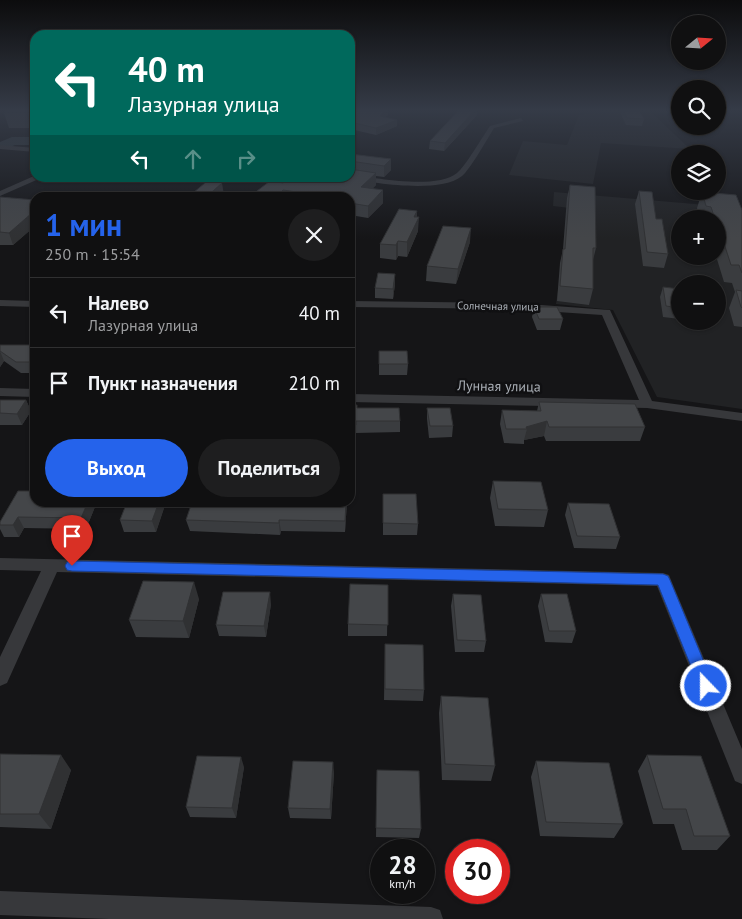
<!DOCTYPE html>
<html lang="ru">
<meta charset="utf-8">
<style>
body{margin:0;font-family:"PT Sans",sans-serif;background:#1e1e1f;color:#f1f3f6;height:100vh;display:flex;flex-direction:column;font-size:19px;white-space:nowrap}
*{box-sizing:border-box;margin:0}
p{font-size:16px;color:#9c9d9f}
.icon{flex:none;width:28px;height:28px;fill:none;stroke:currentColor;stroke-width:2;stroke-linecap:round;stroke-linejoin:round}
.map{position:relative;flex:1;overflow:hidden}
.drawer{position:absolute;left:30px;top:192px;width:325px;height:315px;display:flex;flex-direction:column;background:#101011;border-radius:15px;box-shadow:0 1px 4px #0004,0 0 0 1px #303031}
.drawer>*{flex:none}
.top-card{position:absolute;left:30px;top:30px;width:325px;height:152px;border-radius:15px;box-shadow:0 1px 4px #0004,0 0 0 1px #303031;background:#00695c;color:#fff;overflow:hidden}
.needle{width:32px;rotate:72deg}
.tools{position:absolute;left:671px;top:15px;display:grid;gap:10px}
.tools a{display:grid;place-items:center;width:55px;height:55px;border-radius:50%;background:#101011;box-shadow:0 1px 4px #0004,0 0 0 1px #303031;font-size:25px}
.speed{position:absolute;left:370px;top:839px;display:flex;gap:10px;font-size:25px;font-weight:700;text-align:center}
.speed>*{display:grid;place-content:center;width:65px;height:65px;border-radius:50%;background:#101011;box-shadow:0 1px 4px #0004,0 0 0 1px #303031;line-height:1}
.speed small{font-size:12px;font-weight:400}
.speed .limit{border:8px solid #d22;background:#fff;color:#111}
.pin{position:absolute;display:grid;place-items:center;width:42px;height:42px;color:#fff;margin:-51px -21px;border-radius:50% 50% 50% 0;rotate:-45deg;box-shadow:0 0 5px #0007}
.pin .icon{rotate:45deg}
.me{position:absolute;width:55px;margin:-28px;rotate:338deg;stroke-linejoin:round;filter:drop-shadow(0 0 4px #0008)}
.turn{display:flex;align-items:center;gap:18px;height:105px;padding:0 15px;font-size:22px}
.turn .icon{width:65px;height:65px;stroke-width:2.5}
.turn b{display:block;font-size:35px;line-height:42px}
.lanes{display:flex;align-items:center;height:48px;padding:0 15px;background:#0003;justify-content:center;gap:25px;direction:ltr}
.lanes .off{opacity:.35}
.round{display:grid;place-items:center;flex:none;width:52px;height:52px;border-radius:26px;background:#1e1e1f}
.headline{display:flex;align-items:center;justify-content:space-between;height:85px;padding:0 15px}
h1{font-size:30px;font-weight:700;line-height:38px;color:#2563eb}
.button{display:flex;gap:10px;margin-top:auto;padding:10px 15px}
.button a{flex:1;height:58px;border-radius:30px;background:#2563eb;color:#fff;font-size:20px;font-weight:700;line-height:58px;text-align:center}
.button a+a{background:#1e1e1f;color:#f1f3f6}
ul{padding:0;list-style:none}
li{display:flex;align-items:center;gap:15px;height:70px;padding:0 15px;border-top:1px solid #303031}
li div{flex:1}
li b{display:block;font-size:19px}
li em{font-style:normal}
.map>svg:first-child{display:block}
</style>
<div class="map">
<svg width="742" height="919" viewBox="0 0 742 919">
<rect width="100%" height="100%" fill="#151517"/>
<path fill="#212224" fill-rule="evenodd" d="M608 110H649L690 149 601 143 593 184 509 175 523 141 567 145 579 115Z
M554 192 742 208V409L657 397 613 310 556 304 570 208 553 206ZM680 219H718V256H680ZM680 284H718V321H680Z"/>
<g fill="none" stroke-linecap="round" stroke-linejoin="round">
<path fill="#30393e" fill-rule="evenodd" d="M12 137H35V145H15L5 149 0 148V142Z"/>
<path fill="#37383b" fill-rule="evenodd" d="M521 118 523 121 494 128C488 138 469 171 462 176 440 194 373 183 347 178H350V174C374 178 436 190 457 173 465 167 483 136 490 126Z
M0 145 35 148V152L0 149Z
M34 176 41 178 0 196V191Z
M0 300 35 301V307L0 306Z
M350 301 513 303 610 310 652 401 742 413V421L647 408 350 402V394L639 400 602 315 513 309 350 307Z
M0 388 35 389V397L0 396Z
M0 558 663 573 669 575 671 580 742 749V784L735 781 657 586 57 572 7 683 0 686V657L41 571 0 570Z
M0 891 431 907 440 910 443 919H109L0 915Z"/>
</g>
<path fill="#3a3c3f" d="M7 110H35V125H33L31 128H9L4 113Z
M350 110 388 115 385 117 397 126 376 135 350 129Z
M619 110H639L644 119 642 126 626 125Z
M477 115 444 151 429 149 430 141Z
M350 154 391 159V170L384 177 376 176V185L372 189 383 203 368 218 350 215V198H248Z
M570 185 596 248 593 260V289L589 305 557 301 560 263 563 249 567 198Z
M639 191 656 219 668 254 664 268 643 266 635 204Z
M702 192 742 210V327L734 326 729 308 735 292 732 283 724 282 716 256H718V219H700L697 208Z
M0 197 35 200V226L13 245H0Z
M417 217 418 231 407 257 398 256 396 260 380 258V244Z
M470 242 456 284 426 281 427 266Z
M395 284 393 299 375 298V288Z
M663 287 680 289V319L663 317 660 297Z
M534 307 563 319 560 330H537L532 317Z
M0 345H35V373H21L4 361 0 367Z
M379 351 408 364 407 375H379Z
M0 400H26L31 411 22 425H0Z
M539 402 645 427 640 441H546L544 436 524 440V444L504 443 500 424 502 410 537 411Z
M350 405 357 408 400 421V432L356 433V437H350Z
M427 408 453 426 452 437 429 438 427 419Z
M493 481 548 510 544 527 495 526 490 498Z
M18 491 97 502 86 529 24 528 19 537H4L0 529V522Z
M383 494 418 524 417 535H383Z
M127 502H166L156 532H124L120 520Z
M347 502 345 532 281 531 280 535 190 531 186 520Z
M568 503 620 537 616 549 574 548 565 515Z
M388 585 387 636H348V624Z
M453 594 486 641 484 652H455L451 606Z
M541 594 576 631 572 643 545 642 538 606Z
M199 599 189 638 136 637 129 620Z
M271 604 266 637 219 636 216 625Z
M385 644 424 690 423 701 384 700Z
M441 696 495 766 491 781 442 780 439 713Z
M0 754 71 770 51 829 0 827Z
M647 755 730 836 717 850H682L674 824H653L638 771Z
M536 761 623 824 614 838 540 836 531 777Z
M244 767 236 818 190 817 186 807Z
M377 770 421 829 419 838 376 837Z
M334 772 331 819 290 818 288 808Z"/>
<path fill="#303133" d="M28 110 33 125 31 128 26 112Z
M386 110H388V115L380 122V116Z
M475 110H477V115L444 151 445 143Z
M397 120V126L376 135V128Z
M391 159V170L384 177V166Z
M376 173V185L361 199V187Z
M222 183 224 195 220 198H205Z
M283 190 284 198H276Z
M383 190V203L368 218V206Z
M417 211V222L419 217 418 231 407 257V242L414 217Z
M33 212 35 217V226L13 245 9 233Z
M471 228 470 242 456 284 458 269Z
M398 241V256L396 260V245Z
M395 274V284L393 299V289Z
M0 351 4 361 0 367Z
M26 400 31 411 22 425 17 414Z
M547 421 544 436 524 440 527 429 526 427Z
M88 502H97L86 529 81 518Z
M159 502H166L156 532 152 521Z
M346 502H347L345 532V521Z
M18 517 24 528 19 537 13 525Z
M279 520 281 531 280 535 279 523Z
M194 582 199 599 189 638 183 621Z
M270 592 271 604 266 637 264 626Z
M61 755 71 770 51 829 39 814Z
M241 757 244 767 236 818 232 808Z
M333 762 334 772 331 819 330 809Z"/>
<path fill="#444649" stroke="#303133" d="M7 110H28L26 112 4 113Z
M350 110H386L380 116 397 120 376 128 350 122V118L352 117 350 115Z
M459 110H475L445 143 430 141Z
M623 110H639L644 119 627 118Z
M350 154 391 159 384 166 350 161Z
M350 169 376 173 361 187 383 190 368 206 350 203V198H337L283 190 276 198H248L270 181 283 183 290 178H350Z
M211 178H217L222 183 205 198H187Z
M570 185 595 187 596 248H593V289L560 286 563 249H565Z
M639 191 652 192 656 219H662L668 254 647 252Z
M702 192 736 195 742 210V273L739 265H731L718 225V219H715L711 207 706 206Z
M0 197 35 200V212H33L9 233 0 232Z
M399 209 417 211 414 217H419L407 242 398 241 396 245 380 244Z
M443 226 471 228 458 269 427 266Z
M378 273 395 274 393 289 375 288Z
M663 287 680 289V308L666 306Z
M736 290 742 291V308L741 307Z
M534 307H557L563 319H539Z
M0 345H35V362H16L0 351Z
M379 351H407L408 364H379Z
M0 400H26L17 414 0 413Z
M539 402 635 404 645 427H549L547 421 526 427 527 429H506L502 410 541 411Z
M350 405H357V408H399L400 421H356V425H350Z
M427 408H450L453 426H430Z
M493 481 541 482 548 510 498 509Z
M18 491H35V502H88L81 518 18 517 13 525H0V522Z
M383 494H416L418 524 383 523Z
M127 502H159L152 521 120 520Z
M192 502H346L345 521 279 520V523L186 520Z
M568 503 609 504 620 537 577 536Z
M143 581 194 582 183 621 129 620Z
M350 584 388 585V625L348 624Z
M223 592H270L264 626 216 625Z
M453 594 481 595 486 641 457 640Z
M541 594H567L576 631H549Z
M385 644 423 645 424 690 385 689Z
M441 696 488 698 495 766 445 764Z
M0 754 61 755 39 814H0Z
M647 755 701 756 730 836H694L686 809H663Z
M197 756 241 757 232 808 186 807Z
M293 761 333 762 330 809 288 808Z
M536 761 609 763 623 824 546 822Z
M377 770 419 771 421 829 376 828Z"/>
<linearGradient id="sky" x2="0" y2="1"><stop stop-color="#0c0c0d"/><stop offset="0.46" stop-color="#353b47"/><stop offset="1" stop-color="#353b47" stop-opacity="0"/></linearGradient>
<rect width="742" height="239" fill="url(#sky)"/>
<path fill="#2563eb" stroke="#184099" d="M72 561 663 574 668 576 670 580 714 686 712 691 706 693 701 691 658 585 72 571 67 570 65 566 67 562Z"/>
<g text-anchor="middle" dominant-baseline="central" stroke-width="5" stroke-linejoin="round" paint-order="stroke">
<g font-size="11" fill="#a9aeb5" stroke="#101012">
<text transform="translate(498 306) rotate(1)">Солнечная улица</text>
</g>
<g font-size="14" fill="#a9aeb5" stroke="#101012">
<text transform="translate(499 386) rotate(1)">Лунная улица</text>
</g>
</g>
</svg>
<div class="tools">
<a><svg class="needle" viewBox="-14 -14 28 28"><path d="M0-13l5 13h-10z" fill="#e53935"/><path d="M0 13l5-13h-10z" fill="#9c9d9f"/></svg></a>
<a><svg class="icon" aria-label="search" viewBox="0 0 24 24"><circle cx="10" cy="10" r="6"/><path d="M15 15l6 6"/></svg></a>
<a><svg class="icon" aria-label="layers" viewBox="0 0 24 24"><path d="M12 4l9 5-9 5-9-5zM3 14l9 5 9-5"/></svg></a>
<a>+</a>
<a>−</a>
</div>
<div class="speed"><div>28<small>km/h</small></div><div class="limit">30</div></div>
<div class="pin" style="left:72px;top:566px;background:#d93025"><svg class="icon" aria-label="arrive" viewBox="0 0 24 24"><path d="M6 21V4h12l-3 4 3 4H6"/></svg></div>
<svg class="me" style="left:706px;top:686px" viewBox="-20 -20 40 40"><circle r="17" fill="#2563eb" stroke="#fff" stroke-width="3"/><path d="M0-11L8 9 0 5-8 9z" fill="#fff"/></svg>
<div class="top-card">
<div class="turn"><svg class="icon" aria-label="left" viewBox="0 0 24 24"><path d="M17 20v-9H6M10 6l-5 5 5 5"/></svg><div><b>40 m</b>Лазурная улица</div></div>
<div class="lanes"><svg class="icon" aria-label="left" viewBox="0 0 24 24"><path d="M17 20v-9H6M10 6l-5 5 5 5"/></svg><svg class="icon off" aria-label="ahead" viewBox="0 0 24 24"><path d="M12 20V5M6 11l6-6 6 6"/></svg><svg class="icon off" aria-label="right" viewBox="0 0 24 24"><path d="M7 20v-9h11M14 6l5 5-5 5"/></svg></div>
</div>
<section class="drawer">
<div class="headline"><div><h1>1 мин</h1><p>250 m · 15:54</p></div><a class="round"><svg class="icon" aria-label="close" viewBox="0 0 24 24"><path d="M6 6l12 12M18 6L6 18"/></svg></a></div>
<ul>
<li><svg class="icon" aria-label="left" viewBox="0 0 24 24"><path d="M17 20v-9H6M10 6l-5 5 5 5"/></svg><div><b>Налево</b><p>Лазурная улица</p></div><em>40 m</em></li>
<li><svg class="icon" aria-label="arrive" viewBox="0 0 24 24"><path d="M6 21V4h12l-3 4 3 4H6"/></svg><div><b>Пункт назначения</b></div><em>210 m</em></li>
</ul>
<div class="button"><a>Выход</a><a>Поделиться</a></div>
</section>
</div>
